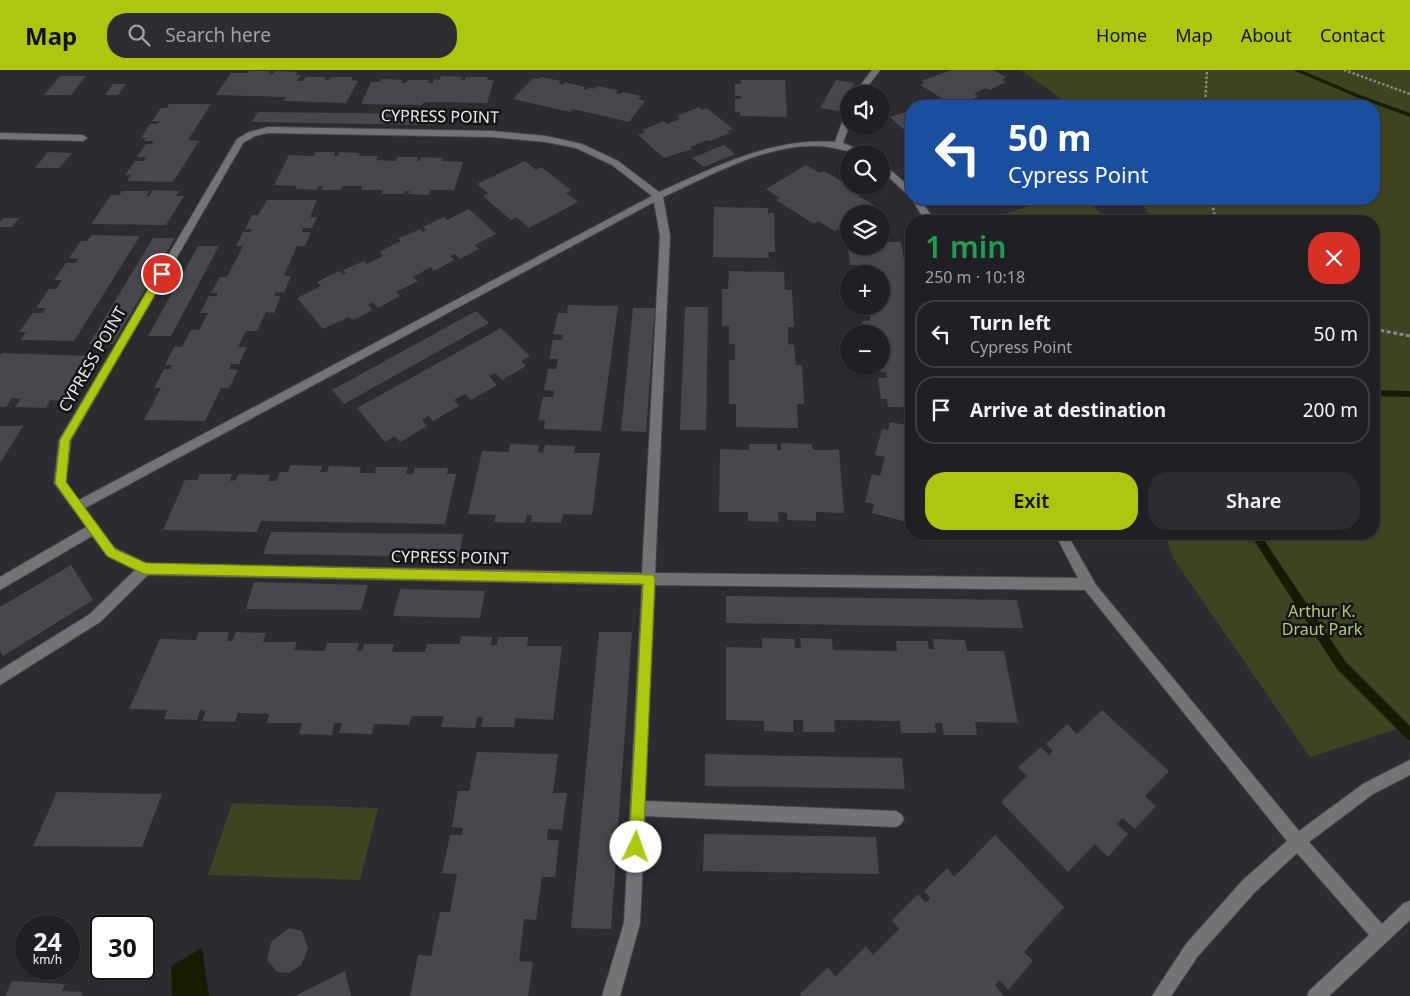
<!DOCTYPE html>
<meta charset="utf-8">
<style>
body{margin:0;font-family:"Noto Sans",sans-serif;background:#2d2d31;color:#f1f3f6;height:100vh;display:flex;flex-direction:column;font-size:19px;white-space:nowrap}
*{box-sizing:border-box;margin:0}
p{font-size:16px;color:#a2a3a6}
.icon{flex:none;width:28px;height:28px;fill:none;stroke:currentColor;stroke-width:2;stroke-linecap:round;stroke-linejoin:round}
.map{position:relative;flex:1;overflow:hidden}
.details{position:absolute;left:905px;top:145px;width:475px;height:325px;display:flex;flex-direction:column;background:#202024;border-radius:20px;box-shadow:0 1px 4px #0004,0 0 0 1px #3d3e41}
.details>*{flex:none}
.guide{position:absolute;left:905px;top:30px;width:475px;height:105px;border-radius:20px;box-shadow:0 1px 4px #0004,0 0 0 1px #3d3e41;background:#1a4fa0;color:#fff;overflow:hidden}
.tools{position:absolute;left:840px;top:15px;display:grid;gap:10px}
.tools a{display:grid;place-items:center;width:50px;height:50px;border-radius:50%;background:#202024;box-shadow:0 1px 4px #0004,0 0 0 1px #3d3e41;font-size:25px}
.speed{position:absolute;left:15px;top:845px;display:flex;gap:10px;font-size:25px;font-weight:700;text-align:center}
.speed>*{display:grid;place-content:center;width:65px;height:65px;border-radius:50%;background:#202024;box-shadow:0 1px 4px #0004,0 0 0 1px #3d3e41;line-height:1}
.speed small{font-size:12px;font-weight:400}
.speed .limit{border:2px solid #111;border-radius:8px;background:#fff;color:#111}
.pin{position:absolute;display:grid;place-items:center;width:42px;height:42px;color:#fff;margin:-21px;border:2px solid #fff;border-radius:50%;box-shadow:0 1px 5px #0007}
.me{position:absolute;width:55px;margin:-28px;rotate:3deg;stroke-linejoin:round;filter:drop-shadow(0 0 4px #0008)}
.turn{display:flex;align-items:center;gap:18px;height:105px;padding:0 20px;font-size:22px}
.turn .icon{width:65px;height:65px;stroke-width:2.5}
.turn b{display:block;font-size:35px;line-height:42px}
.round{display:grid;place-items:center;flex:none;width:52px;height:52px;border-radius:20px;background:#2d2d31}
.summary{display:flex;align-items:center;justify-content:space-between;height:85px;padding:0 20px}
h1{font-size:30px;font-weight:600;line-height:38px;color:#1e9e55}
.button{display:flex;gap:10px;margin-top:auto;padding:10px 20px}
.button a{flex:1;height:58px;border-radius:20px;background:#adc60e;color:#111;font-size:20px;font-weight:600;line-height:58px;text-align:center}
.button a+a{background:#2d2d31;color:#f1f3f6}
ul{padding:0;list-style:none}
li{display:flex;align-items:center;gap:15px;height:68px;margin:0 10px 8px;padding:0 10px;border:2px solid #3d3e41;border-radius:20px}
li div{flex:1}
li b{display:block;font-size:19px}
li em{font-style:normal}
header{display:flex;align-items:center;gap:30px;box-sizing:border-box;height:70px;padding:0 25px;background:#adc60e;color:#111}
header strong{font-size:24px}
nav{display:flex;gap:28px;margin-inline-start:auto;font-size:18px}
.search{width:350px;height:45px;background:#2d2d31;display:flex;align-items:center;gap:12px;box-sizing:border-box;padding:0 18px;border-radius:20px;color:#a2a3a6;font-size:19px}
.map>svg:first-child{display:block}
</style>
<header>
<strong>Map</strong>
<div class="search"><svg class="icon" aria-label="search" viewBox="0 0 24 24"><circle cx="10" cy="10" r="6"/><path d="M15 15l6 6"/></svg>Search here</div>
<nav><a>Home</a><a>Map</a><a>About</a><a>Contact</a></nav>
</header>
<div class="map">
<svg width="1410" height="926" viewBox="0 0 1410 926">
<rect width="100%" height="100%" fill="#2b2b30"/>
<path fill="#3d441f" d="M1021 0H1410V655L1310 687 1173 488 1165 464H1374V151H1146L1148 144 1140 129H1374V36H1071Z
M1051 129H1084L1110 151H991L989 149Z
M232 733 378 738 360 810 208 805Z"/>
<path fill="#171c00" d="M202 878 209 926H172L171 896Z"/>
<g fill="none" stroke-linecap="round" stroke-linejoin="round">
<path fill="#171c00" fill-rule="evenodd" d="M1293 0H1301L1360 25 1410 43V47L1356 27Z
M1374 320 1410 321V327L1374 326Z
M1250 464H1260L1345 591 1410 656V670L1406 668 1337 599Z"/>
</g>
<path fill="#48474d" d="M952 0H993L1006 7 1002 10 1006 12 990 20 985 18 974 24 979 26 962 35 958 33 953 35 920 15 924 13 921 11Z
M249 1H270L269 4H273L275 1 297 2 296 5H301L297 11H303L306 7H326L325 10H329L331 7H353L351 10 358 11 346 33 283 31 286 27 216 25 231 3H248Z
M60 6H86L71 25H44Z
M441 6 463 7 461 10H465L466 7H488L487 10H494L487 33 424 32 422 35 361 34 371 12H379L381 9 403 10 401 13H406L408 10H429L428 13H433L434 9 440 10Z
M541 7 561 11 558 13 563 15 565 12 585 17 583 19 587 20 589 17 595 19 597 16 618 20 615 23 620 24 623 22 641 26 638 29 645 31 629 52 573 39 570 42 513 29 533 8 539 9Z
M741 10H785L787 47 740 46V42H735V29H741V26H735V14H741Z
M836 10 854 13 838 41 820 38Z
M113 14H126L118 25H105Z
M169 34H211L188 70 199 71 173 112 127 111 131 105H125L135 91H144L146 87H137L146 74H152L154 71H144L146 68H141L150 54H157L160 51H152L161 38H167Z
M699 37 702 40 707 38 733 59 727 61 730 63 710 71 708 70 690 77 692 79 664 88 638 65 645 62 642 60 664 51 667 54 680 49 677 46Z
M911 40V66L890 47Z
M258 42 438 44 435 55 252 52Z
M724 75 735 84 704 97 692 88Z
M48 82 72 83 59 98H35Z
M315 82H335L334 86H338L339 82 360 83 358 86H378L376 90 396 91 397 87H418L417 91H420L421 87 443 88 442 91 463 92 454 120H430L429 125 408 124 410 121H405L404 124H381L383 120H361L362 116H343L341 120H321L323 116H319L317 120 295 119 297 116 274 115 289 85 314 86Z
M525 91 536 100 541 97 571 120 566 123 578 132 529 158 516 147 511 150 483 126 488 123 477 114Z
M806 95 820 103 824 101 862 123 858 126 874 135 861 144H849V152L835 161 818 151 814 154 776 130 780 128 766 119Z
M153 120 179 121 176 126H184L166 155 91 154 111 125H119L122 121H149L146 127 149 126Z
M267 130H317L310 147H317L312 158H303L302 162H311L305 176H297L284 206H291L284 223 276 222 274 226H281L274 243 266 242 257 261H246L238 277H247L239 294H231L229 299 238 300 229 318H221L205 351 144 350 161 318H154L164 299H170L172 295H165L174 277H182L191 260H199L208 243H200L209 226H217L218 223H211L220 207H227L243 176H236L243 162H250L252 159H245L252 145H258Z
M714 137 768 138V143H774L775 182H768L769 188 713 187Z
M469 139 496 164 475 175 479 179 460 189 455 184 450 186 454 190 434 201 431 197 413 207 418 211 396 222 400 226 378 238 373 232 368 235 373 240 353 250 349 247 323 259 297 228 321 216 317 212 339 201 343 205 346 203 343 200 364 191 367 194 383 186 379 182 401 171 398 169 420 159 423 162 426 160 423 157 444 147 447 150Z
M3 148H19L12 157H0V152Z
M92 165 140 166 74 271 21 270 26 262H19L33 243H43L46 238H36L49 219H56L62 210H54L66 193H75L78 189 69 188 81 171H87Z
M153 168H175L113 274H89Z
M881 172H901L909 221H911V337H888L887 329H881L878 308H887L886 302H877L876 296H881V264H864L862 251H870V246H862L861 236H881V204H850L849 200H858L857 195H850L848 176H881Z
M198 176H219L171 266H148Z
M729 201 784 202 785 220H792L794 257H788V274L794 275 796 295H802L804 334H797L798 358 736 357V334H729V290H735V274H729V256H722V219H728Z
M568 235 618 236 601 361 544 359 545 351 538 350 543 327H553L554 321 544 320 548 299H556L558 289H549L553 270H562L563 265 553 264 558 243H567Z
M685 237H708L706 360H680Z
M633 238H655L646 362 621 361Z
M476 241 489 253 344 334 332 320Z
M501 258 530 286 521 291 526 296 502 310 495 303 489 306 497 315 471 330 465 324 454 330 459 336 433 351 428 346 422 350 427 356 400 372 395 366 385 372 357 338Z
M2 283 90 286 62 331 50 330 46 338 15 337 21 329 12 328 6 337H0V286Z
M890 352 911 356V453L872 443 874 434 865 432 872 404 880 406 885 387 875 385 882 359 888 360Z
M0 356H23L0 393Z
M781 373 812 374 813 380H839L844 443 816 442V451L787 450V443L778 442 779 452 748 451V442H719L720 379 749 380V374H777V380H781Z
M510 374 539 375 538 382 543 383 545 375 575 376 574 383H600L592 445 563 444 561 453 531 452 532 445H527L525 453 494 452 496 445 468 444 482 381 509 382Z
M291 395 322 396 320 402H327L329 396 361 397 359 403H375L376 397H408L406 404H413L415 398H448L447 404H456L445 454 261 451 257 462 163 460 185 410H197L200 404H232L230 411 236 410 238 404 270 405 268 411H276L280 402H288Z
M271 462 463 464 459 487 263 484Z
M71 495 93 530 3 586 0 580V537Z
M254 512 368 515 361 540 246 539Z
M400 519 485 521 480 548 393 546Z
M726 526 1017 530 1023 558 726 553Z
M199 562H229L227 571H232L236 562 266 563 263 572H297L294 580 325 581 327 573H359L357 581H362L364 574H394L392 582H425L427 574H460L461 566 492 567 491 575H497L498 567H528L527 576H562L553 650 515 648 514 657H481L483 647H477L475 658 441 657 444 646H412L409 655 374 654 372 664 339 663 342 653H334L332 665 299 664 302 653H267L269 644 238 643 235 652 202 651 206 641 200 640 197 650 164 649 167 640 129 639 160 569 196 570Z
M599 562H632L611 859 571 858Z
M762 568 794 569 795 578H801L800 568 832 569 833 580 897 581 896 571H928L929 579H934L933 569 965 570 967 581H1004L1018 653 975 652 977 665H944L942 653H935L936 663H901L900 651 834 650 835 662H803V650H793L794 662 764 661V651L726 650V577L762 578Z
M1102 640 1169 701 1145 726 1156 736 1135 759 1122 748 1117 754 1128 764 1108 787 1095 774 1068 802 1001 732 1027 706 1018 697 1041 677 1049 685 1053 681 1046 674 1067 654 1077 664Z
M477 682 558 684 553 723H567L562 760 548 759 547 770H559L555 807H542L536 850 524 849 519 891 533 892 528 926H410L418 885 431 886 440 842H450L457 804 442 803 450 765H462L463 758 452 757 458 721H469Z
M705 684 902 688 905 719 705 716Z
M57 722 162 724 142 777 33 776Z
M704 764 876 767 879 804 703 801Z
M995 765 1064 837 1024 882 1033 891 1008 920 1000 910 995 915 1003 925 1002 926H801L800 924 828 897 835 907 866 876 873 885 899 859 892 850 918 824 926 833 930 828 924 821 947 798 954 807Z
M289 858 302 861 308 879 301 895 289 903 277 902 267 890 271 872Z
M345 901 351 926H295Z
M12 911 65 914 62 921 83 922 81 926H5Z"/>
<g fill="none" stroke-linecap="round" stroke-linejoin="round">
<g stroke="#46464b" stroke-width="2">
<path id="minor" d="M872 0H880L862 24H854Z
M846 41H849V56L843 73 869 84C851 84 835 76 816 76 765 74 708 107 663 127L670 166 655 503 1078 508 1055 464H1067L1096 515 1299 761 1363 714 1410 690V705L1373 724 1309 772 1382 854 1404 833 1410 831V850L1329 926H1307L1310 920 1369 865 1297 783 1255 822 1198 886 1171 926H1152L1186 874 1243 810 1287 771 1085 520 655 515 645 731 896 741 901 744 904 749 901 754 896 757 645 746 640 853 620 926H602L624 853 642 515 148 505 100 552 0 615V600L90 544 135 500 107 486 92 466 0 520V507L86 457 54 413 59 370 237 69 249 62 268 57 492 61 546 66 582 74 618 91 659 122C715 97 772 67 835 72ZM268 63 492 67 546 72 576 78 612 95 652 126 79 430 66 412 71 370 243 73 255 66ZM654 132 660 166 642 503 146 493 115 478 85 438Z
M0 63 83 65 87 68 83 71 0 69Z
M881 92 911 118V126L908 125 881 100Z
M912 129H920L935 151H925Z"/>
</g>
<path stroke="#89898d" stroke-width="2.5" stroke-dasharray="2.5 2" stroke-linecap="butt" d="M1344 0 1410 24
M1205 36 1207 0
M1211 129 1216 151"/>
<path stroke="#89898d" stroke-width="3" stroke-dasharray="4 2.5" stroke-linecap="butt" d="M1374 259 1410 266"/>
<use href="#minor" fill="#747476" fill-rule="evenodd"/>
</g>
<path fill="#adc60e" stroke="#708109" d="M162 201 167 204 70 370 66 412 115 479 146 493 653 505 655 509 643 777 641 782 636 784 631 782 629 777 643 514 144 504 107 486 55 413 60 370 157 204Z"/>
<g text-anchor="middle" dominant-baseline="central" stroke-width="5" stroke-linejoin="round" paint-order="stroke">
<g font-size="16" fill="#ebebee" stroke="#141416">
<text transform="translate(440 46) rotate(1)">CYPRESS POINT</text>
<text transform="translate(92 289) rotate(-60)">CYPRESS POINT</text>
<text transform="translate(450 487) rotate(1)">CYPRESS POINT</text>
</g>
<g font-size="16" fill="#b9cc6e" stroke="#141416">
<text x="1322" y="541">Arthur K.<tspan x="1322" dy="18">Draut Park</tspan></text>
</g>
</g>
</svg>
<div class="tools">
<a><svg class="icon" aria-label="sound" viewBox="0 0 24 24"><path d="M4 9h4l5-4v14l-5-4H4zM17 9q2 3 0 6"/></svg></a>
<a><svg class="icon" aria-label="search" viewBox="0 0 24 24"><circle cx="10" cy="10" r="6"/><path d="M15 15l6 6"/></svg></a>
<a><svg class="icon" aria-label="layers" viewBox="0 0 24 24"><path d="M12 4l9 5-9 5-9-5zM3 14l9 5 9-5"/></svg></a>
<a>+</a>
<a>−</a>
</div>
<div class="speed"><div>24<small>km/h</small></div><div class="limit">30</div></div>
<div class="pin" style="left:162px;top:204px;background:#d93025"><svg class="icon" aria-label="arrive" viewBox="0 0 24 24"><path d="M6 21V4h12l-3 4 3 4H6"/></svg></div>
<svg class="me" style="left:636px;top:777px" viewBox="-20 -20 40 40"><circle r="19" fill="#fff"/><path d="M0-13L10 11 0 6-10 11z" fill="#adc60e"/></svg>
<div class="guide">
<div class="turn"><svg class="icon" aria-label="left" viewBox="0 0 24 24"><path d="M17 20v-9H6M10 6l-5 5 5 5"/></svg><div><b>50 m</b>Cypress Point</div></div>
</div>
<section class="details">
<div class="summary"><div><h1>1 min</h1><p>250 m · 10:18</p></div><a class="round" style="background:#d93025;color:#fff"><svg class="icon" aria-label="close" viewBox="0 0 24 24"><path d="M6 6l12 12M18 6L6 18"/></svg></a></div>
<ul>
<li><svg class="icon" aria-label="left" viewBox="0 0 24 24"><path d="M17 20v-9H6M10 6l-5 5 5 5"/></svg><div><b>Turn left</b><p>Cypress Point</p></div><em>50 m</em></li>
<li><svg class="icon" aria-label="arrive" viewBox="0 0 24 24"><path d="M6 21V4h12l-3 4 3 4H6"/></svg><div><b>Arrive at destination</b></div><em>200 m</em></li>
</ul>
<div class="button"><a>Exit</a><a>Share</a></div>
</section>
</div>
